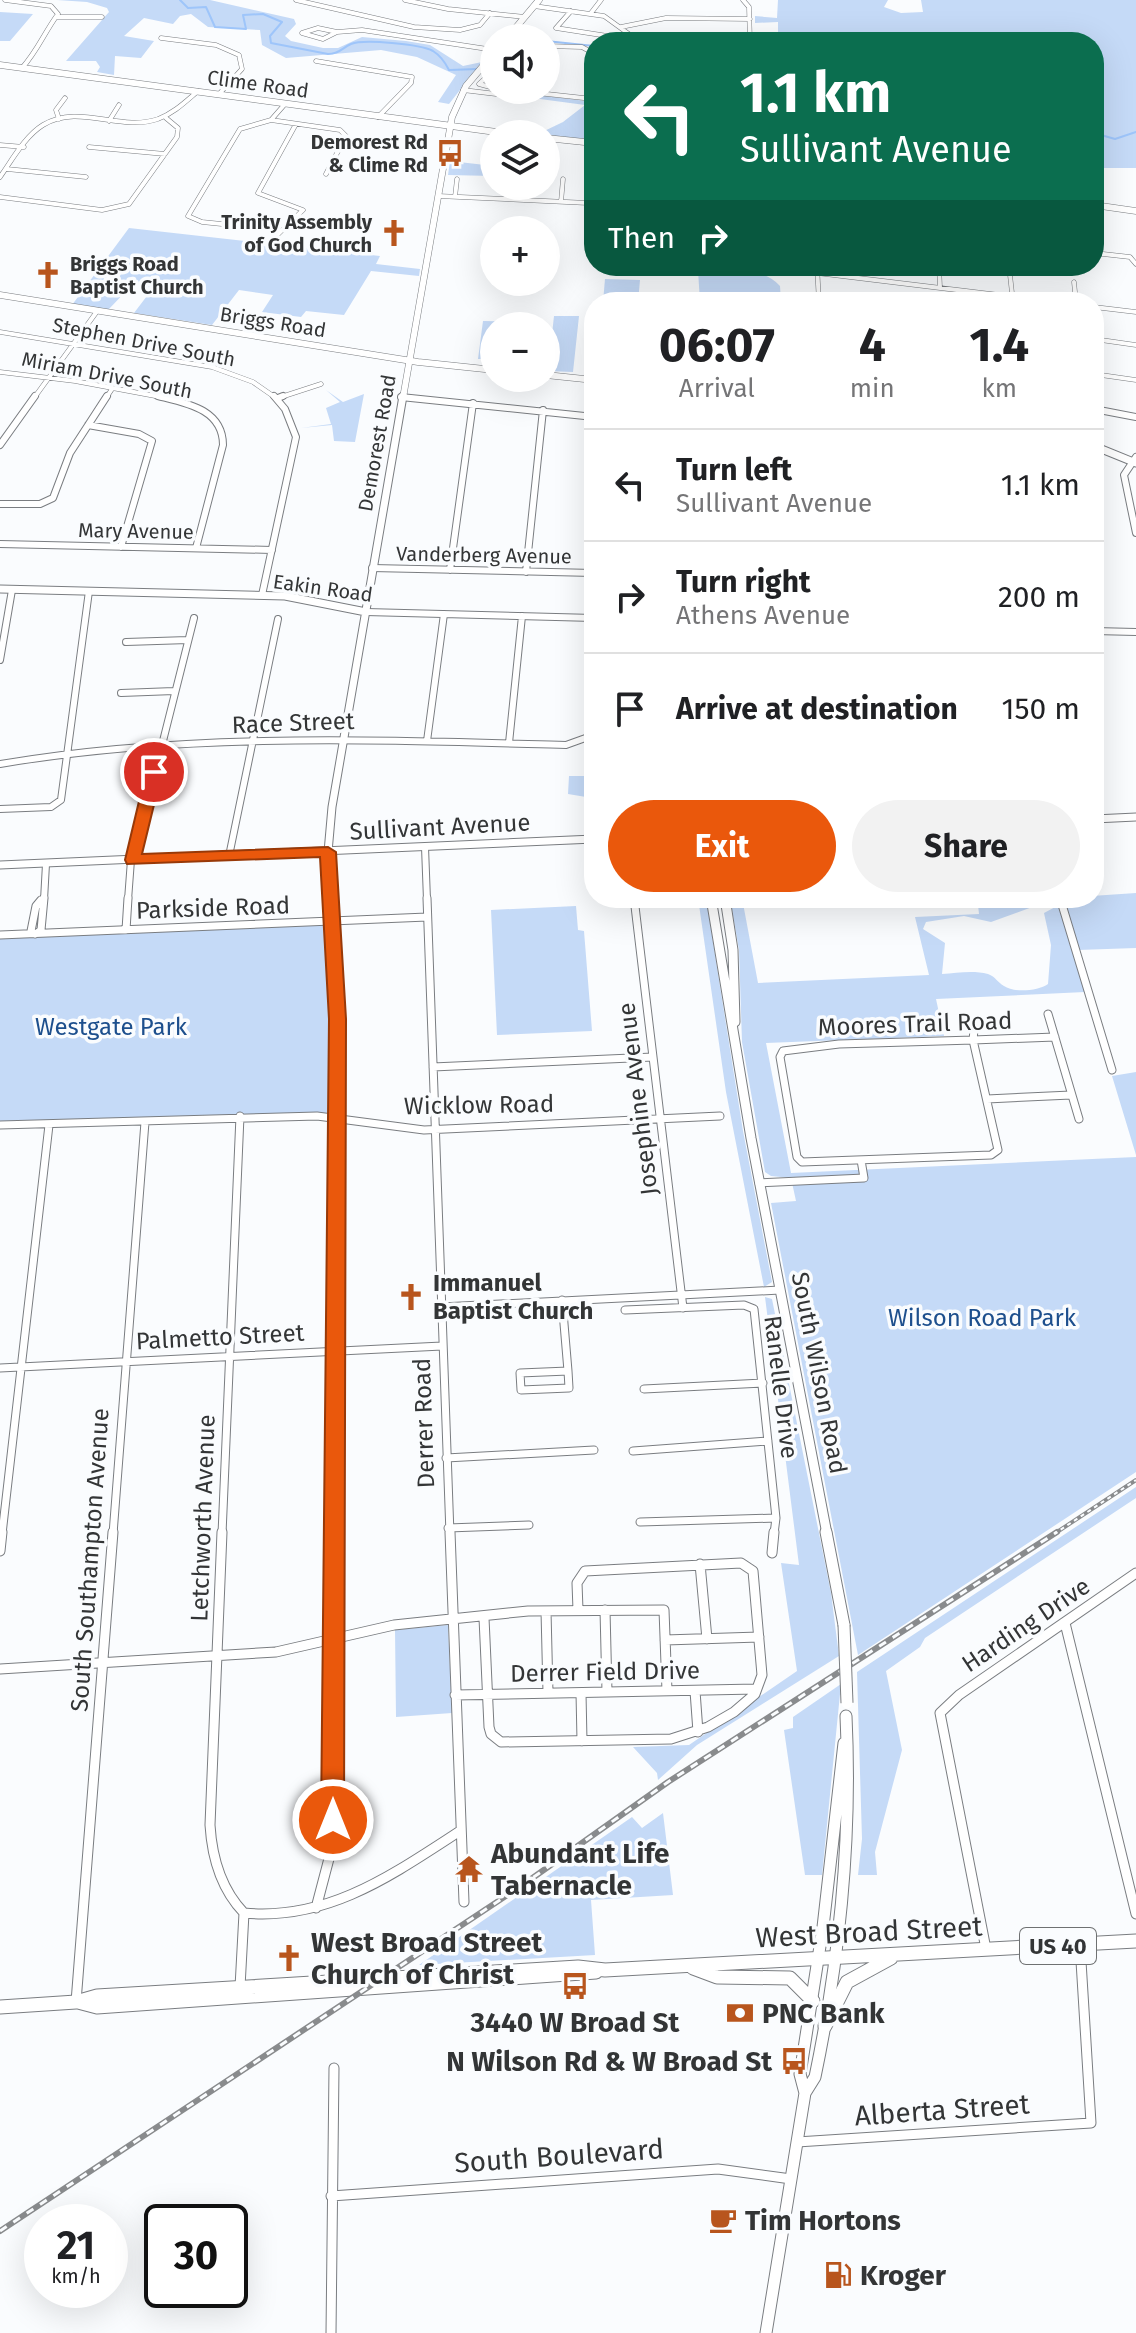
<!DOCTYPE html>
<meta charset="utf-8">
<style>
body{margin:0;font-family:"Fira Sans",sans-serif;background:#f2f2f2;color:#202124;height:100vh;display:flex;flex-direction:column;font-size:30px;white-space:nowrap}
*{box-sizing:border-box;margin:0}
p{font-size:26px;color:#757577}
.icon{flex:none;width:44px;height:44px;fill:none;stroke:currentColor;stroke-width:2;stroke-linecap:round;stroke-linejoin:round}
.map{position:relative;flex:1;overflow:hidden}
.drawer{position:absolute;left:584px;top:292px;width:520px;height:616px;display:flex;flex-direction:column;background:#fff;border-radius:32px;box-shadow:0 8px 32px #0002}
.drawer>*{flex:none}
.guide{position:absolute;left:584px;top:32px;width:520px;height:244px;border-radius:32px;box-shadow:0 8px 32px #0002;background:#0b6e4f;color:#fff;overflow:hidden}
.buttons{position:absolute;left:480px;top:24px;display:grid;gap:16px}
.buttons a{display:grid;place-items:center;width:80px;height:80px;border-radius:50%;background:#fff;box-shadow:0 8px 32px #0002;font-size:40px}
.speed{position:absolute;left:24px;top:2204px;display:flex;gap:16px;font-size:40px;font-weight:700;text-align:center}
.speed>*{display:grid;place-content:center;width:104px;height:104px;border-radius:50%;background:#fff;box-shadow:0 8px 32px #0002;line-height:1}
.speed small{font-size:20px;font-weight:400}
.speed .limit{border:4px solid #111;border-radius:12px;background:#fff;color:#111}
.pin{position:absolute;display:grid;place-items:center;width:68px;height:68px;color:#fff;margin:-34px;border:4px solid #fff;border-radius:50%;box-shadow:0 2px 8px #0007}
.me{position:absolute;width:88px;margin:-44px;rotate:0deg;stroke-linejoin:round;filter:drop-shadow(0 0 6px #0008)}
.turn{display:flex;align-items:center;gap:28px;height:168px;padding:0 24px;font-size:36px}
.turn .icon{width:104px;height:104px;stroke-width:2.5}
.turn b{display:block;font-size:56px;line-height:68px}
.then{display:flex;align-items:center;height:76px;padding:0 24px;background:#0003;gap:16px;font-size:30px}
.eta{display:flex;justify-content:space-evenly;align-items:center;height:136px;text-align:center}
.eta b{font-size:48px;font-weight:700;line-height:56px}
.primary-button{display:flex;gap:16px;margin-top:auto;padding:16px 24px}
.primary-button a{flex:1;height:92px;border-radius:48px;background:#ea580c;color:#fff;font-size:32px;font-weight:700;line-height:92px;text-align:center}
.primary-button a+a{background:#f2f2f2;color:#202124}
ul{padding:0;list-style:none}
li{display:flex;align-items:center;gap:24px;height:112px;padding:0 24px;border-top:2px solid #e0e0e0}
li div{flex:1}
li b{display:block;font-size:30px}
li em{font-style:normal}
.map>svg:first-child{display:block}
</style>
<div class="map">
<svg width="1136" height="2333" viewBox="0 0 1136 2333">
<rect width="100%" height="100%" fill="#fafcfe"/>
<path fill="#c5daf7" d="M57 0H210L294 19 296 24 285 36 291 41 323 48H338L362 37 406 41 430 45 463 66 482 62 449 104 438 102 456 75 417 57 381 50 286 58 262 45 260 30 208 27 191 14 180 16 173 24 144 18 124 36 154 41 141 58 115 56 114 75 97 72 100 67 96 61H66L109 12 107 8 87 2Z
M778 0H888L884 7 901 13 923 12 921 0H1136V168H1094V42H778V22L755 23V16L777 18Z
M0 12 33 14 10 41H0Z
M512 92 594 102V141L538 134 563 122 585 105 510 95Z
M450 161 494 166V176L448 175Z
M129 228 380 256 376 264 420 269 419 276 371 271 344 315 306 311 301 317 262 312 273 295 239 290 212 325 134 313 153 288 132 285 108 310 72 305Z
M698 270C726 270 759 264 780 286L781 302H700Z
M605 279 640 280 638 302H603Z
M554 316H579L573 372 548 371Z
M483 321 530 322V326H494V359H478Z
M326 390 343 402 364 394 355 442 334 441 332 425 301 428 331 424 326 408 340 402Z
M569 776H594V811L592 798 568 794Z
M1136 893V948L1078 950 1062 898Z
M698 898H706L743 1131 772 1282 764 1287 726 1092Z
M730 898H742L758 983 929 975 915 917 979 914 978 905 1031 903 1035 906 991 922 964 916 926 922 923 929 945 943 942 974C957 973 973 970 988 974 996 977 997 982 1004 986 1014 993 1038 991 1048 984L1051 945 1044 913 1059 905 1085 992 936 999 944 1036 766 1043 791 1173 1136 1157V1472L858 1655 771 1203 796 1201 791 1178 771 1176 765 1172 742 1042 739 950Z
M576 906 578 930 584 931 592 1031 497 1035 491 910Z
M329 925 333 986 329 1113 0 1122V938Z
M1136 1072V1155L1112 1076Z
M765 1297 772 1299 831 1593 839 1656 697 1745 658 1780 657 1773 633 1747 689 1745 797 1671 781 1563 799 1565Z
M1136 1487V1498L925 1638 920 1647 886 1671 902 1750 875 1852 877 1875H858L862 1839 857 1672Z
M448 1625 452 1713 396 1717 395 1630Z
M841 1684 822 1875H805L784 1730 793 1728V1717Z
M663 1813 673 1895 591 1900 595 1955 419 1965 632 1817 642 1828Z"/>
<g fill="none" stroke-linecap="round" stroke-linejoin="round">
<path stroke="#9ec5fa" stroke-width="2" d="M180 0 188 8 206 7 215 27 246 29 243 15 263 14 282 22 270 36 271 43 328 54C339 54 342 48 351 44 364 39 420 44 433 51 441 56 445 62 449 70L478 69
M546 41 594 46
M484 69 494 65
M1094 133 1115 139 1136 132"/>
<g stroke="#7a7d81" stroke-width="5">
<path id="street-far3" d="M5 0 51 6 58 14C44 33 38 50 22 68
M296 0 414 27 460 30 480 25 490 13
M405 0 448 9 525 17
M743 0 749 7 750 42
M534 6 604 16 640 42
M591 13 601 0
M58 17H102
M621 27 666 18 750 19
M318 28 337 32 323 39 302 33Z
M556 28 614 37 631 35
M556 28 571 11
M337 32 362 30 494 50
M161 38 216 45 239 55 242 69 219 94
M546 46 582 47 591 52
M316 61 412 77 411 83 378 117
M494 70 479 84 494 88
M463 90 496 94 498 90
M510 90 593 99
M59 119 56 110 65 98
M271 120 285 104
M109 121 119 105
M0 145 24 147
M89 147 165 154
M7 169 86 177
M0 177C12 160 25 136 43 125 79 103 120 132 158 119 174 113 185 102 198 91
M438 196 588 203
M0 197 102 210 129 204 177 137 178 128 166 118
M455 197 457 179
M561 202 563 179
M279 230 202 222 188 216 240 129 271 120 340 130 346 136 326 174
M270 242 303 210 258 193 296 124
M1094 253 1130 257 1136 264
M817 266 819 302
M939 266 940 288
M1009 266 1013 302
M817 273 1056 302
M1074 282 1076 302
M1094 307 1136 312
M0 332 212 367 253 382 276 398
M1094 339 1136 345
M0 372 75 381 166 398
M1094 374 1136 380
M401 397 414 398
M34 398 98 310
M106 398 112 389
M278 398 321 384"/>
</g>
<g stroke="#7a7d81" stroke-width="8">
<path id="street-far2" d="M158 396C186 403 223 409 223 445L196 548
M401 397 594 417
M278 398 283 396
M1094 409 1136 417
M88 425 139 434 152 441 121 547
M0 445 35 396
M1136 457 1124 475 1136 533
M0 504H40L53 498 70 453 107 396
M0 544 272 550
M372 568 594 573
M450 570 473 403
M526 572 543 410
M262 595 296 437 285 409 274 396
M366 612 594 618
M1094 631 1136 632
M126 642 188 640
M0 660 12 590
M121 693 174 691
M427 741 444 614
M509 743 522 616
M0 764C186 732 378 740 566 745L591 736 594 720
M0 809 51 807 61 800 89 591
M425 847 427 900
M328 852 331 900
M229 856 278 619
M133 860 194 618
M44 900 46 864
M128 900 131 860"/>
</g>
<g stroke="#7a7d81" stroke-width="9">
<path id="street-far1" d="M330 898 337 1019 334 1534
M427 898 450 1534
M634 898 683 1308
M1060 898 1112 1070
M126 930 128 898
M37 933 41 930 44 898
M35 934 31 931 36 906 41 900
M0 935 427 917
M1048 1014 1079 1119
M973 1040 998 1150 991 1155 802 1162 797 1157 780 1057 783 1051 839 1044Z
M973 1040 974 1030
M973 1040 1055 1037
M433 1067 653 1057
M987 1099 1071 1095
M0 1125 317 1116 424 1130 720 1116
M759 1183 864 1178 861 1160
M562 1300 568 1371
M441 1307 780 1290
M625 1310 744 1305 754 1309 776 1518 774 1534
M0 1368 442 1346
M568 1371 569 1388 521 1390 520 1373Z
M644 1389 763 1383
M633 1451 768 1441
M446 1458 594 1450
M640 1522 776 1518
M448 1528 529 1525
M2 1534 49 1125
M113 1534 145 1122
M222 1534 240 1116"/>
</g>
<g stroke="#7a7d81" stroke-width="11">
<path id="street" d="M222 1532 210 1825C212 1858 221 1889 244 1913
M450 1532 464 1902
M0 1551 2 1532
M772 1553 774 1532
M700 1564 707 1639
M605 1610 607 1692
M546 1611 548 1693
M484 1618 489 1727 491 1734 501 1742 671 1739 708 1727 734 1712 755 1694 762 1675 753 1571 741 1563 585 1571 577 1583 578 1610
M1065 1623 1136 1914
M665 1640 759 1637
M0 1669 276 1652 394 1625 528 1611 664 1610 667 1691
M695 1691 698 1732
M581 1693 582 1741
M455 1695 756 1689
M316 1908 331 1851 333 1820 334 1532
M244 1913C328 1921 392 1875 460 1831
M986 1949 940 1713 959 1695 1136 1573
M240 1987 244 1913
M76 2002 113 1532
M797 2142 1091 2123 1080 1945
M331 2196 718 2169 791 2179
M331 2333 334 2068"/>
</g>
<g stroke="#7a7d81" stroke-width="7">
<path id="secondary-far3" d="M507 38 539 0
M0 65 511 134
M546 138 594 143
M1094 205 1136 211
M0 295 418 362 494 370
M546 375 594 380
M403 398 452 117 466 86 494 53"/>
</g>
<g stroke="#7a7d81" stroke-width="9">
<path id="secondary-far2" d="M1094 446 1136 463
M0 589 285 596 366 612
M1094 819 1136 817
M328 852 332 807 403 396
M0 865 594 839"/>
</g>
<g stroke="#7a7d81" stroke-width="11">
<path id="secondary-far1" d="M711 898 751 1138 827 1534
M725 898 733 950 735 1022"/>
</g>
<g stroke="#7a7d81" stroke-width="13">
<path id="secondary" d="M826 1532 844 1625
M805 2093 800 2074 823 1927 844 1743
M766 2333 805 2093 815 2077C840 1957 852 1839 846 1716"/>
</g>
<g stroke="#7a7d81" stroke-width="15">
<path id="primary" d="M693 1968 717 1977 790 1978 813 2001
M78 2002 97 2007 596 1972
M0 2007 76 2002 97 1996 578 1967 605 1970 1136 1941
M825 2026 847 1982 891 1958"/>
</g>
<use href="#street-far3" stroke="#fff" stroke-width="4"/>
<use href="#street-far2" stroke="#fff" stroke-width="6"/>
<use href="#street-far1" stroke="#fff" stroke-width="7"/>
<use href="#street" stroke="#fff" stroke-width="9"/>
<use href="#secondary-far3" stroke="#fff" stroke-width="6"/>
<use href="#secondary-far2" stroke="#fff" stroke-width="7"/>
<use href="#secondary-far1" stroke="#fff" stroke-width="9"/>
<use href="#secondary" stroke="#fff" stroke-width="11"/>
<use href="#primary" stroke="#fff" stroke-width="13"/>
<g stroke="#898b8d" stroke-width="4">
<path id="rail-far1" d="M1054 1534 1136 1480"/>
</g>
<g stroke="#898b8d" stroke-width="6">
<path id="rail" d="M0 2231 524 1884 668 1782 1057 1532"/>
</g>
<use href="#rail-far1" stroke="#fafcfe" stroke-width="2" stroke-dasharray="4" stroke-linecap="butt"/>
<use href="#rail" stroke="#fafcfe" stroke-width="3" stroke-dasharray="8" stroke-linecap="butt"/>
<g stroke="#7a7d81" stroke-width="13" stroke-linecap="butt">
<path id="secondary-bridge" d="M844 1625 847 1703"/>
</g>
<use href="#secondary-bridge" stroke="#fff" stroke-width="11"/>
</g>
<path fill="#ea580c" stroke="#983908" stroke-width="2" d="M154 767 162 772 142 854 328 847 336 852 346 1019 344 1820 341 1827 333 1831 325 1827 321 1820 329 1019 320 857 127 864 125 860 146 772Z"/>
<defs>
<g id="bus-bare" transform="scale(2.16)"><path d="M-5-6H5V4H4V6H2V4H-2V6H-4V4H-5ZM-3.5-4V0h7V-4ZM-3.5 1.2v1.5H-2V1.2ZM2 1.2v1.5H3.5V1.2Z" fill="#b8551d" stroke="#fafcfe" stroke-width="2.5" paint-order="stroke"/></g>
<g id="church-bare" transform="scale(2.16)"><path d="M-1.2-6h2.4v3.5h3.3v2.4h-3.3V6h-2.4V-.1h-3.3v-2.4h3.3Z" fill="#b8551d" stroke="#fafcfe" stroke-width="2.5" paint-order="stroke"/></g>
<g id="temple-bare" transform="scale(2.16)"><path d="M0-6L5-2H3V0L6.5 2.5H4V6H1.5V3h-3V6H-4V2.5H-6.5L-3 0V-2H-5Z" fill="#b8551d" stroke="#fafcfe" stroke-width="2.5" paint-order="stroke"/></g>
<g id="bank-bare" transform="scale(2.16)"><path d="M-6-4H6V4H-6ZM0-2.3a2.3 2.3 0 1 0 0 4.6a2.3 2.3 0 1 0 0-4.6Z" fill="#b8551d" stroke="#fafcfe" stroke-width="2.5" paint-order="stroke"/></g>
<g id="cafe-bare" transform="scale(2.16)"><path d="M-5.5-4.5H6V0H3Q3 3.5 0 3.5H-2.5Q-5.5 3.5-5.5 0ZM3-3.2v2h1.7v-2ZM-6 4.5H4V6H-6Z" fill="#b8551d" stroke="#fafcfe" stroke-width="2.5" paint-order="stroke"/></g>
<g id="fuel-bare" transform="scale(2.16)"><path d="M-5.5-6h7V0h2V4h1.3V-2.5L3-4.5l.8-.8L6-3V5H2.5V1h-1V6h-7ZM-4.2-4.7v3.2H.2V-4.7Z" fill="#b8551d" stroke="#fafcfe" stroke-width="2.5" paint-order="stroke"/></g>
</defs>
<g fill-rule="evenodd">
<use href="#bus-bare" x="450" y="153"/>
<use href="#church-bare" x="394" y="233"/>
<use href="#church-bare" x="48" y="275"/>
<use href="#church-bare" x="411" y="1297"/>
<use href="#temple-bare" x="469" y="1869"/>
<use href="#church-bare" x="289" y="1958"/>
<use href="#bus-bare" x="575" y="1986"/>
<use href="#bank-bare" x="740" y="2013"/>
<use href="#bus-bare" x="794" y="2061"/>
<use href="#cafe-bare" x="723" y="2220"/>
<use href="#fuel-bare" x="838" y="2275"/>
</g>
<g text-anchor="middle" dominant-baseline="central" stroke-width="7" stroke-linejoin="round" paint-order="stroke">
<g font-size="20" fill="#333536" stroke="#fafcfe">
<text transform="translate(258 84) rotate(8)">Clime Road</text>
<text transform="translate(273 322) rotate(9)">Briggs Road</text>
<text transform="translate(144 342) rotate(11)">Stephen Drive South</text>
<text transform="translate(107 375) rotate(11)">Miriam Drive South</text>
<text transform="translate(377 443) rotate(-80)">Demorest Road</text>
<text transform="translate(136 531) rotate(1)">Mary Avenue</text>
<text transform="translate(484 555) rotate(1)">Vanderberg Avenue</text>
<text transform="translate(323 588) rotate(8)">Eakin Road</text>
</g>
<g font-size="20" font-weight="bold" fill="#333536" stroke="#fafcfe" text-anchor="end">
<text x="428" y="142">Demorest Rd<tspan x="428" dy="23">&amp; Clime Rd</tspan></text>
<text x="372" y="222">Trinity Assembly<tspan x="372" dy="23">of God Church</tspan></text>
<text x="70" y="264" text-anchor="start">Briggs Road<tspan x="70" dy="23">Baptist Church</tspan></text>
</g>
<rect fill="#fafcfe" stroke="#6f7172" stroke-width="2" x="1020" y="1928" width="76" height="36" rx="6"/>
<g font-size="22" font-weight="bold" fill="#333536">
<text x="1058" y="1946">US 40</text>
</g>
<g font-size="24" fill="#333536" stroke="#fafcfe">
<text transform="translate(293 723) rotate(-2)">Race Street</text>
<text transform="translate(440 827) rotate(-3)">Sullivant Avenue</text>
<text transform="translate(213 908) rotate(-2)">Parkside Road</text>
<text transform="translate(915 1024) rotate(-2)">Moores Trail Road</text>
<text transform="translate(638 1099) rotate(-97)">Josephine Avenue</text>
<text transform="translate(479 1105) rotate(-1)">Wicklow Road</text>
<text transform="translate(220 1337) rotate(-3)">Palmetto Street</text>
<text transform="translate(819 1373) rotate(79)">South Wilson Road</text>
<text transform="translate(781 1387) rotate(83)">Ranelle Drive</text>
<text transform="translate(424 1423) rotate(-92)">Derrer Road</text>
<text transform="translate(203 1518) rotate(-88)">Letchworth Avenue</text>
<text transform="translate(90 1560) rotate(-86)">South Southampton Avenue</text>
<text transform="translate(1026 1625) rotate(-34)">Harding Drive</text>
<text transform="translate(605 1672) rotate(-1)">Derrer Field Drive</text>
</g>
<g font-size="24" fill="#1d4f8d" stroke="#fafcfe">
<text x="111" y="1027">Westgate Park</text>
<text x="982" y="1318">Wilson Road Park</text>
</g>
<g font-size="24" font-weight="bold" fill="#333536" stroke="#fafcfe" text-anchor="start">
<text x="433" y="1283">Immanuel<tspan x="433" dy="28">Baptist Church</tspan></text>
</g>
<g font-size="28" font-weight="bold" fill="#333536" stroke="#fafcfe" text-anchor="start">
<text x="491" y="1853">Abundant Life<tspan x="491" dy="32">Tabernacle</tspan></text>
<text x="311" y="1942">West Broad Street<tspan x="311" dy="32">Church of Christ</tspan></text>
<text x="762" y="2013">PNC Bank</text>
<text x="575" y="2022" text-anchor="middle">3440 W Broad St</text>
<text x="772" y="2061" text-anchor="end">N Wilson Rd &amp; W Broad St</text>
<text x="745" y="2220">Tim Hortons</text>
<text x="860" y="2275">Kroger</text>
</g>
<g font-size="28" fill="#333536" stroke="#fafcfe">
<text transform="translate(869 1932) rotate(-3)">West Broad Street</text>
<text transform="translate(942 2110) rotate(-4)">Alberta Street</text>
<text transform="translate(559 2156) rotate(-4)">South Boulevard</text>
</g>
</g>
</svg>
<div class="buttons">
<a><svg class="icon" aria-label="sound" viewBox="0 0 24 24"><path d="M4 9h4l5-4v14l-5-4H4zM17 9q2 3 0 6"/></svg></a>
<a><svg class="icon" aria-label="layers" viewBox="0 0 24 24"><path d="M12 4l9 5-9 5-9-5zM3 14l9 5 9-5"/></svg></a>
<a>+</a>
<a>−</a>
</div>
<div class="speed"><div>21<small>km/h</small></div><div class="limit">30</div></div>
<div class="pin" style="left:154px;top:772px;background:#d93025"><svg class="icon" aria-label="arrive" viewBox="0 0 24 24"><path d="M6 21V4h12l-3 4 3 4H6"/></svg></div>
<svg class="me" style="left:333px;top:1820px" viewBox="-20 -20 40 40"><circle r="17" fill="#ea580c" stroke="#fff" stroke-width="3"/><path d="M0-11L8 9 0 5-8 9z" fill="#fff"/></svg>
<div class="guide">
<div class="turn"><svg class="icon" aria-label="left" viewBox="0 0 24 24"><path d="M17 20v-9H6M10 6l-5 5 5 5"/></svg><div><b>1.1 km</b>Sullivant Avenue</div></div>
<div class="then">Then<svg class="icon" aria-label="right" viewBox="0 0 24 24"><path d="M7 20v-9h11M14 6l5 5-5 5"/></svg></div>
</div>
<section class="drawer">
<div class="eta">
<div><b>06:07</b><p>Arrival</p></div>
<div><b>4</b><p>min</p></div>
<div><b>1.4</b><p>km</p></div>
</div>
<ul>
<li><svg class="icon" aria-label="left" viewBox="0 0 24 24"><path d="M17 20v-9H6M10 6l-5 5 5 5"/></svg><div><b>Turn left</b><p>Sullivant Avenue</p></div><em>1.1 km</em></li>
<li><svg class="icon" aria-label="right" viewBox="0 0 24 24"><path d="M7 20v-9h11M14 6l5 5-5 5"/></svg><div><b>Turn right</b><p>Athens Avenue</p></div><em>200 m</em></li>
<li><svg class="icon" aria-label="arrive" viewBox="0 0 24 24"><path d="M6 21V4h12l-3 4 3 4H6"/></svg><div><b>Arrive at destination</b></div><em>150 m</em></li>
</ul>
<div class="primary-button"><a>Exit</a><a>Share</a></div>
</section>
</div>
